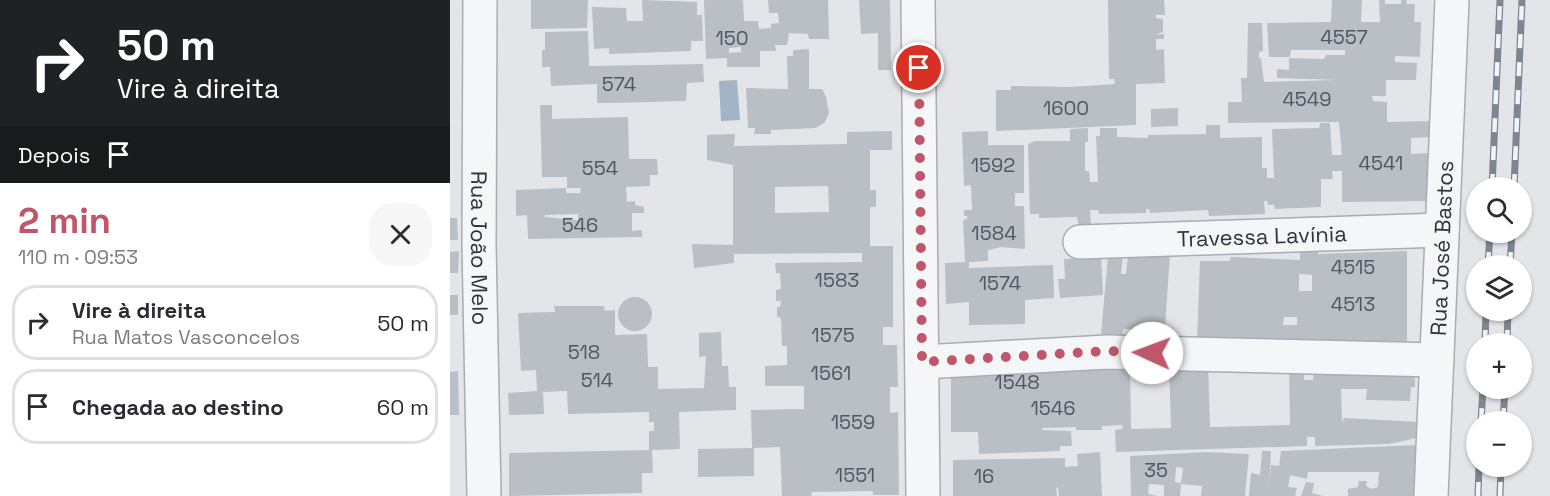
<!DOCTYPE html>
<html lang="pt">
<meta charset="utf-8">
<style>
body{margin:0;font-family:"Space Grotesk",sans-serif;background:#f7f7f7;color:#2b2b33;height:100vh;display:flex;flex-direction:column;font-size:22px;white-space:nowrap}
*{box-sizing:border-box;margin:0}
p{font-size:20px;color:#7c7c81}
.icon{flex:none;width:33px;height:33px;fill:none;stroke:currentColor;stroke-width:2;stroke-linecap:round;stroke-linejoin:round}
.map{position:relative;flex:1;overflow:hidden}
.panel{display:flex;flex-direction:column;background:#fff;width:450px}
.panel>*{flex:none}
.hud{background:#202124;color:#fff;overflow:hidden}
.fabs{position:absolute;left:1016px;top:177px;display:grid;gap:12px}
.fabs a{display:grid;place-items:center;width:66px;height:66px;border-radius:50%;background:#fff;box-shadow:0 2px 4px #0004;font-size:30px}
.pin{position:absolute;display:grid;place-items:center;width:51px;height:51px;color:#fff;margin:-26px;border:3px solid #fff;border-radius:50%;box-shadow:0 2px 6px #0007}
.me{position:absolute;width:66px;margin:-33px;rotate:272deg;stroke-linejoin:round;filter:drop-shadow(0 0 4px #0008)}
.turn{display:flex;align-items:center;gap:21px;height:126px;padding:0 18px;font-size:27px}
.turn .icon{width:78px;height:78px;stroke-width:2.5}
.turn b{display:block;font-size:42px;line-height:51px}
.then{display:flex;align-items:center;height:57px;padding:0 18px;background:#0003;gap:12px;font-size:22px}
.round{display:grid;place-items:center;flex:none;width:63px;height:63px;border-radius:24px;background:#f7f7f7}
.summary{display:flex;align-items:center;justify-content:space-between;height:102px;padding:0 18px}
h1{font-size:36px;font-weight:800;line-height:45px;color:#c05669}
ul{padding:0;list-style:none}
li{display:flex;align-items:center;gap:18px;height:75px;margin:0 12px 9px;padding:0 6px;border:3px solid #e1e1e2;border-radius:24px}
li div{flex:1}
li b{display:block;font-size:22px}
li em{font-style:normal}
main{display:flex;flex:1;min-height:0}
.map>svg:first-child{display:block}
</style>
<main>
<section class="panel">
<div class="hud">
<div class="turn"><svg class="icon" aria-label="right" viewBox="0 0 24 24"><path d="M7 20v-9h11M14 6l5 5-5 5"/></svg><div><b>50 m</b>Vire à direita</div></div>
<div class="then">Depois<svg class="icon" aria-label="arrive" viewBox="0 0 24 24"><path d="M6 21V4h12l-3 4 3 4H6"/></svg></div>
</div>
<div class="summary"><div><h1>2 min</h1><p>110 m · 09:53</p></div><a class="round"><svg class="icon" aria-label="close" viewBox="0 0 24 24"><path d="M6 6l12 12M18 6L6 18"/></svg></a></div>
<ul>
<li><svg class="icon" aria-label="right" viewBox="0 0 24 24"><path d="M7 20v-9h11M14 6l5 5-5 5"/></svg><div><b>Vire à direita</b><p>Rua Matos Vasconcelos</p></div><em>50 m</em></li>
<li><svg class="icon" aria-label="arrive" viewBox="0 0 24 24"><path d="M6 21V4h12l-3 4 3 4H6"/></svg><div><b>Chegada ao destino</b></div><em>60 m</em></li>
</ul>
</section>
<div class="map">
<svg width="1100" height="496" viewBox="0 0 1100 496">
<rect width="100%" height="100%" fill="#e3e5e9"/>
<path fill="#a2b4c5" d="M287 80 290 120 271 121 269 81Z"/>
<path fill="#babfc5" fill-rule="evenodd" d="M81 0H138L137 28 81 29Z
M192 0 247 2V15H252L253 41H241V51L159 54V48L144 49 142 7 176 8 177 21H193Z
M254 0H293L294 21H308L309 29 321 28V24L329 23 328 13H319L318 0H378L379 39H359L358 34 339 33 337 45H325L326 51H310V67H277V58L256 59ZM291 47V52L279 53V48Z
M409 0H440L441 70H428V33L411 34Z
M658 0H714L715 15H706V18L713 19V32L705 35 714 34V39H706V50L714 49 715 83 686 84V125L546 131V90H561V86L620 87 665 84 664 79H659Z
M882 0H912L911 22H930L929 0H935V4H951V0H957L956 4H965L964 22H971L970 57 945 56V62L967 63 966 80H936V96H922L923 101 937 102V122L980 121V137L961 138V154L981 153 979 201 892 202V171H882L883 179H871V207L825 209 824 205H818L817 201H814L815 214 759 216 758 210 700 213 699 209H696V213L649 214 648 210H640L641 228H629L627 217 589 218V214H580L578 144 585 141H620V129L638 128V142H635V171H639L640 182H648L646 136H650V128H667V137L698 138V135L756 134V125H770V138L812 137V168H817V178H824L822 129 869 128 870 123H880L882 155H892L889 122 778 123V102H792L791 78H797L798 23H812L813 51 809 52V58H811L814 82 889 80 827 78V69L839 70V58L874 59 876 55H895V50H841L840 57H819L817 23 881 22Z
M138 31 139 66 253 64 254 82 237 83 236 101 162 103H147V84L101 86 100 67H92V50H95V32Z
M359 49V89H372L376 97 379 113 375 122 366 128 321 130V134H304L305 128H298L296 88 338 89 337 56H343V50Z
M90 105H102V119L178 117 179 159H207L208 175H200V186L176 187 177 202 185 201V205L194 207V213H182V231L192 230V237L78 239 77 215 66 216V190L116 188V193H130L131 188H117V177H92ZM128 214V220L94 217 95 215Z
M728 108V126L701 127V109Z
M442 131V150H420V190H426V207H420V246H443V327H433V345H447L448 387H440V413L448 412 449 495H423V491L362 492 361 496H332L330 447 304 448V476L248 477V449L302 448 301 410 354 409V386H315V366L337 365V346H332L331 318 327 317V307H330L331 301H326V290L331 289 330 273H326L325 263 412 262V253L284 254V263L244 268 242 244 283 245V165L257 160V135L285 134 284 146 397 144V132ZM378 186 379 212 325 213V187Z
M538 131V145H574V193H565V206H574L575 249 551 247 538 250V261L519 262V268L603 265 604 298 575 300V324L519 325V302L496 304 495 263 515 262 513 220 517 219V216H514V210H522L521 185 514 186 512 132Z
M0 218H7L8 240H0Z
M868 250V254L957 251V354L747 341 750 261H780L781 257 850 260V251ZM849 274 862 275V291H849ZM834 317H847V325H833Z
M9 251 8 273H0V252Z
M720 254 714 342 692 343 693 330 673 329 672 336 651 334 658 256 673 255 671 274H676L678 255Z
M651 257 653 295 610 298 608 279H615L614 259Z
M0 295H8V315H0Z
M168 314a17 17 0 1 1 34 0a17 17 0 1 1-34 0Z
M104 306H154L155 311 165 310V335L197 334 198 367H208V389L254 388 256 356 249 357V333L271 332 272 366H278L279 387H286V410L229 412 230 449 202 450 203 473H192V493L59 496V453L199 450V431H204V422H199V412L118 414 117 391 93 392 94 414 59 415 58 393 87 391 86 370 71 371 68 313 105 312Z
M758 362 760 427H767L840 425 839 364H854V380H863L864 365 965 366V387H961L960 401 916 400 917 389H891L892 423 894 418 969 422 967 438 939 444 865 446V437H857V446L666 452 665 430 672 429 673 425 652 426V430H626V427L593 428 592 430 621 431 622 446H610V451L529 454 528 432H501V369L680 364 681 429H685L721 428 719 363Z
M8 371 9 415H0V372Z
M967 445 966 496H898V489L908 487 909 481H917L916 486 922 489 928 487 929 472H858L857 479 840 475 838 487 847 488 845 496H799L801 473 810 475 812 451H821L819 488 821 465 829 466 831 451Z
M650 452 652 496H609L608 487 606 488 607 496H503V460L615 458V467L628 466 627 454Z
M757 452 799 454 795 496H751L752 486 731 484 730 496H714V485L699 484 698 494 707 496H681L680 456ZM726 467 733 468 731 483 725 482Z
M856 482 864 483 862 493 873 496H851Z"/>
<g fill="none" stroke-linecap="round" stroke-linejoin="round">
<g stroke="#a8acb3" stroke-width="36">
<g id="minor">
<path id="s1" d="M30 0 29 245 34 496"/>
<path d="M468 0 473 496"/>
<path id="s2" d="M630 242 992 230"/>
<path d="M472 362 657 352 987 360"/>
<path id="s3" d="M981 496 1002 0"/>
</g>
</g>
<use href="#minor" stroke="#f5f6f8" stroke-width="33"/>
<g stroke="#7e8691" stroke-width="7">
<path id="rail" d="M1042 188 1050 0
M1064 188 1072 0
M1038 266 1040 232
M1060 266 1062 232
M1035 344 1036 310
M1057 344 1058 310
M1031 422 1033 388
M1053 422 1055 388
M1028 496 1029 466
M1050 496 1051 466"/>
</g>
<use href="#rail" stroke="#f2f4f7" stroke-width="4.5" stroke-dasharray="14" stroke-linecap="butt"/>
</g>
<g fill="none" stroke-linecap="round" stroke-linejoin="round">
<path stroke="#c05669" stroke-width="10" stroke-dasharray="0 18" d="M469 68 472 362 657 351 702 353"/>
</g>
<g text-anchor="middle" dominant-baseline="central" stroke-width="4.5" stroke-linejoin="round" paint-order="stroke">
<g font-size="20" fill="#505760">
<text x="894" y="37">4557</text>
<text x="282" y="38">150</text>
<text x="169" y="84">574</text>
<text x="857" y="99">4549</text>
<text x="616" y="108">1600</text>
<text x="931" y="163">4541</text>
<text x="543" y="165">1592</text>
<text x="150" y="168">554</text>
<text x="130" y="225">546</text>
<text x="544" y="233">1584</text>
<text x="903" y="267">4515</text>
<text x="387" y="280">1583</text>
<text x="550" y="283">1574</text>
<text x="903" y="304">4513</text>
<text x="383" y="335">1575</text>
<text x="134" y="352">518</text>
<text x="381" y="373">1561</text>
<text x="147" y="380">514</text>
<text x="567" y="382">1548</text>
<text x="603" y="408">1546</text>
<text x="403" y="422">1559</text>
<text x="706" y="470">35</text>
<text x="405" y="475">1551</text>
<text x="534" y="476">16</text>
</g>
<g font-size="22" fill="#2c343f" stroke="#f2f4f7">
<text stroke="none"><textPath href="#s2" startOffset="182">Travessa Lavínia</textPath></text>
<text stroke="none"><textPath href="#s1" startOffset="248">Rua João Melo</textPath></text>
<text stroke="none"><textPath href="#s3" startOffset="248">Rua José Bastos</textPath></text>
</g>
</g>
</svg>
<div class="fabs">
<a><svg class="icon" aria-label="search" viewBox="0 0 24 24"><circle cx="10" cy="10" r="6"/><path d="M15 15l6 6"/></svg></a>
<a><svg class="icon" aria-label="layers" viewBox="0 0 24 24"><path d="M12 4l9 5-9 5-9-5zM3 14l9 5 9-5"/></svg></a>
<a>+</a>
<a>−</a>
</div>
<div class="pin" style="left:469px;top:68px;background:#d93025"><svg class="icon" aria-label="arrive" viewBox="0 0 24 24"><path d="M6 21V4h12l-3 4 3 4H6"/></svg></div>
<svg class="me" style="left:702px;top:353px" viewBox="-20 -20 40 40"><circle r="19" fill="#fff"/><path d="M0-13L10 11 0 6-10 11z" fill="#c05669"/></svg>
</div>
</main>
